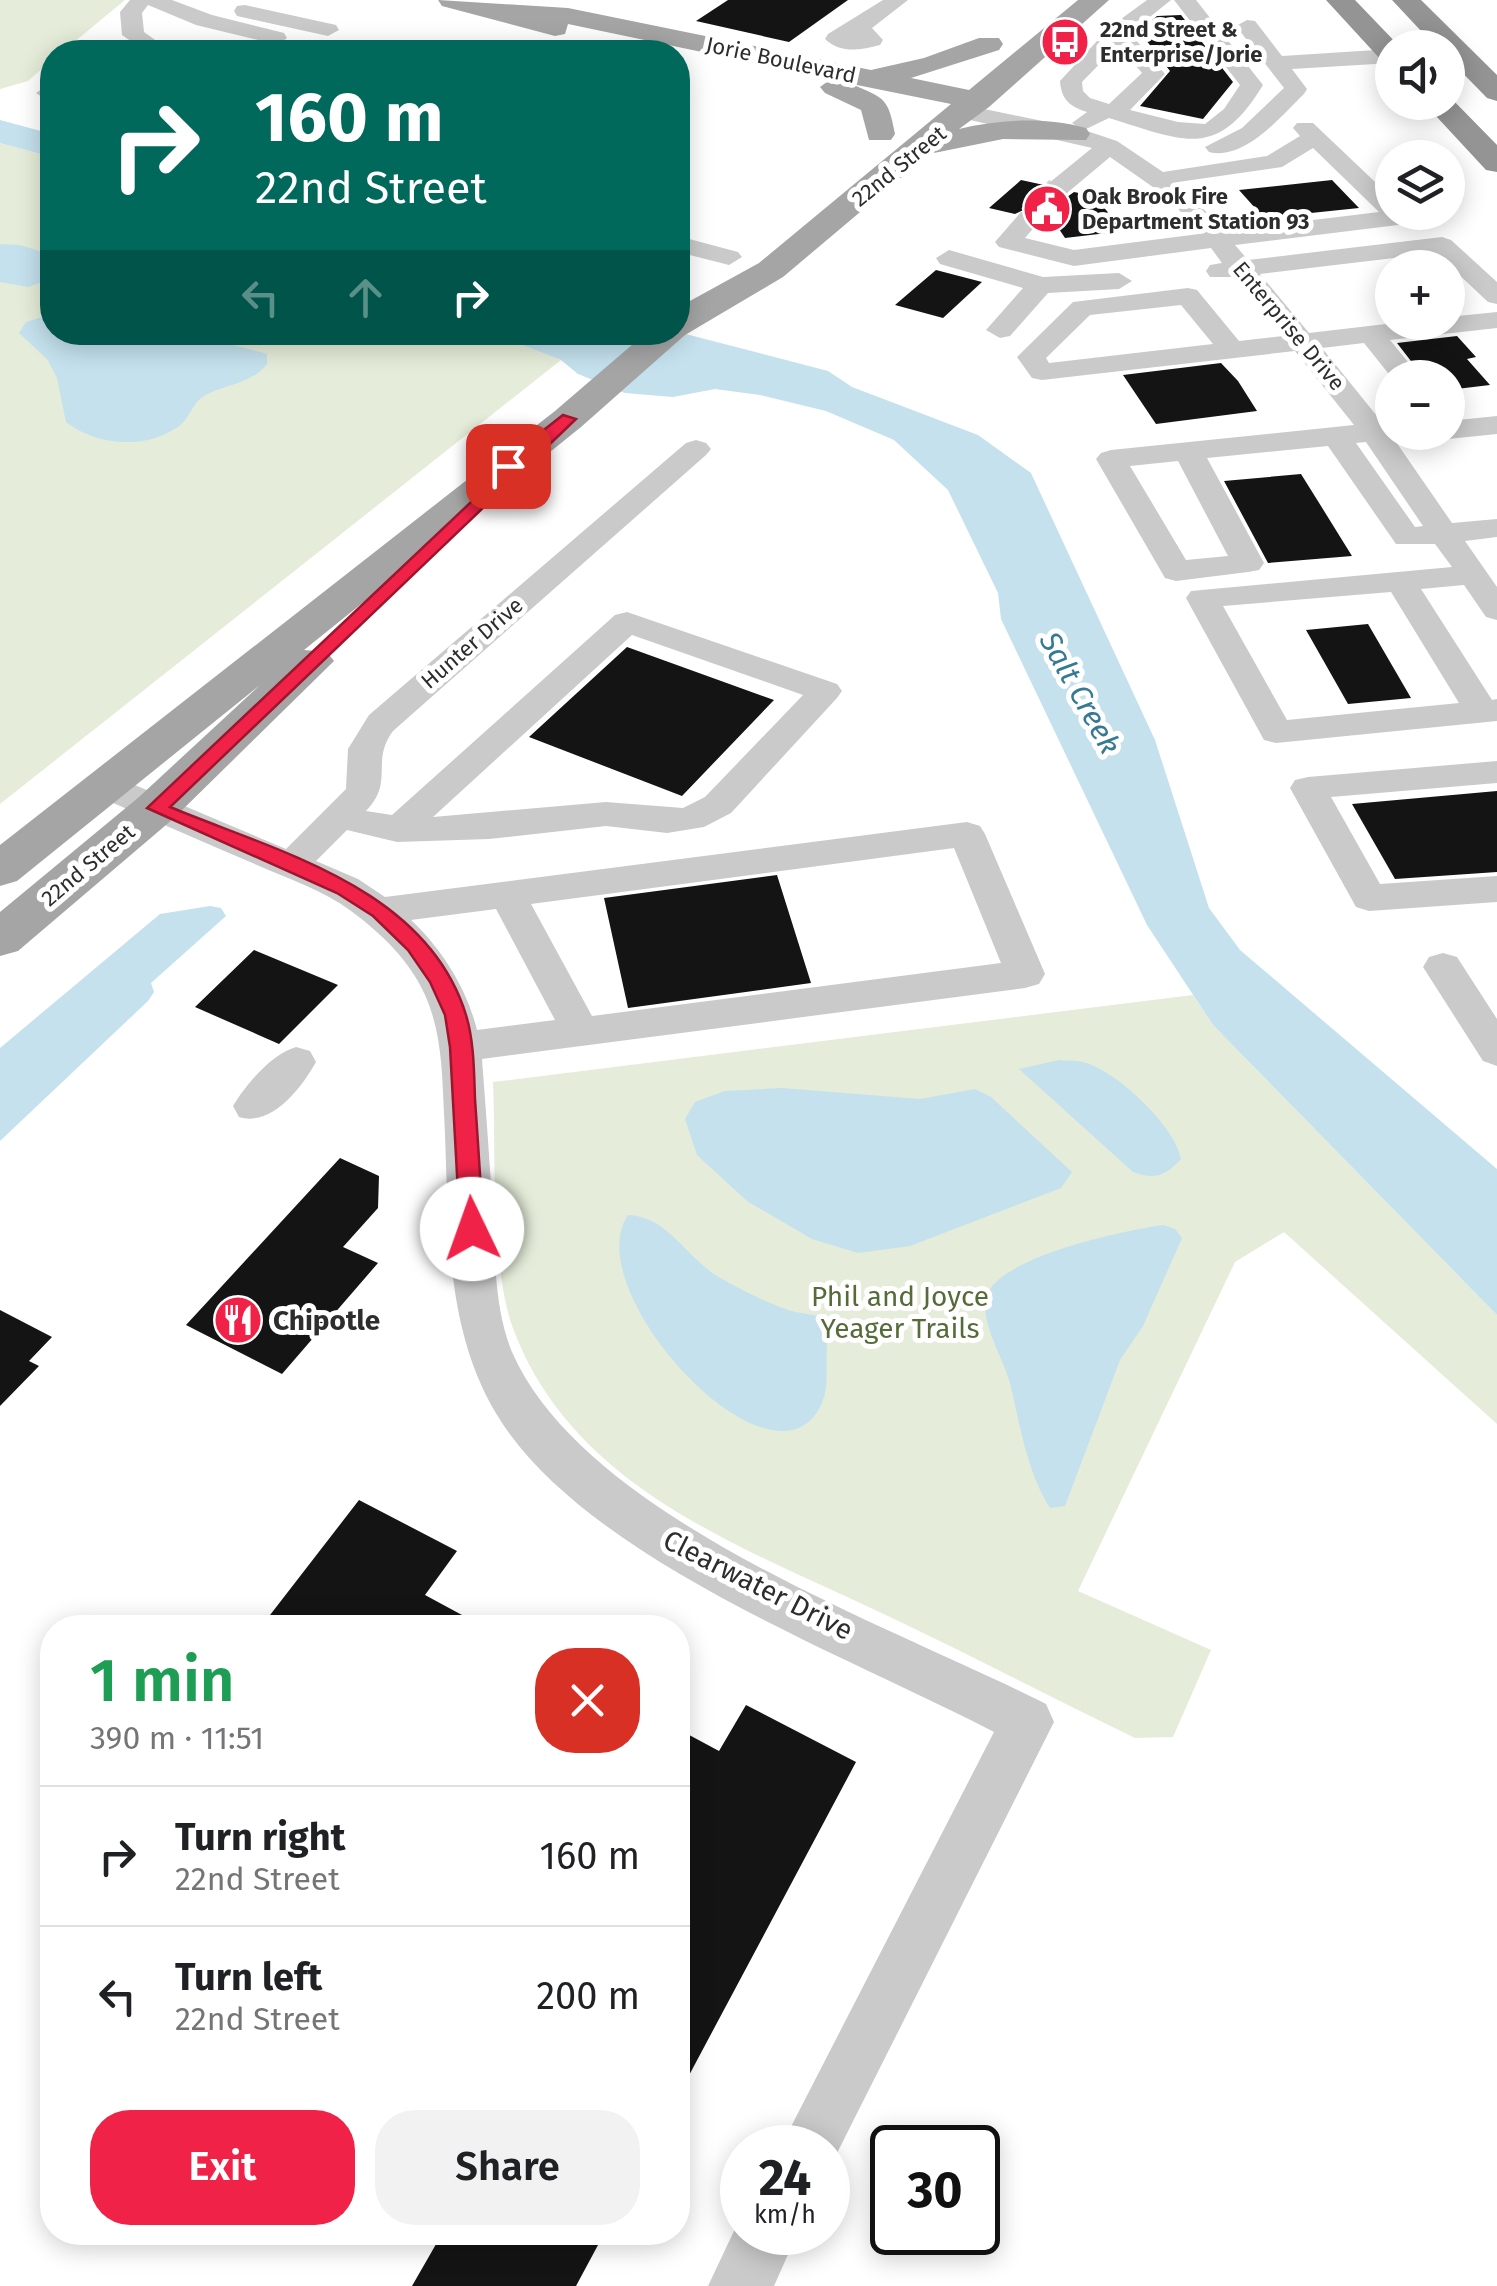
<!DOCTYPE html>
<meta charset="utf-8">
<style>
body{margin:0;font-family:"Fira Sans",sans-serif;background:#f2f2f2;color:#202124;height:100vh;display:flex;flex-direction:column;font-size:38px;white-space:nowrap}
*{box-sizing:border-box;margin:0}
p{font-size:32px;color:#757577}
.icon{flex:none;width:55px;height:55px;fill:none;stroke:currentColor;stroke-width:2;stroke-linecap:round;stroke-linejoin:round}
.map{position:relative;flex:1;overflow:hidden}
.details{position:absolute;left:40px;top:1615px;width:650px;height:630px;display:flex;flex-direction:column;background:#fff;border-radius:40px;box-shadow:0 5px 25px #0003}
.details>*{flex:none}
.guide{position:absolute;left:40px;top:40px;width:650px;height:305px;border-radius:40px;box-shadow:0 5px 25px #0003;background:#00695c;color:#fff;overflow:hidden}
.controls{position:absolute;left:1375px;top:30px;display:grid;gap:20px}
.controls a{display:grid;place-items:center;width:90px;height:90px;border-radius:50%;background:#fff;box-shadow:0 5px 25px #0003;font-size:50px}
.speed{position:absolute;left:720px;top:2125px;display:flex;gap:20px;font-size:50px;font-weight:700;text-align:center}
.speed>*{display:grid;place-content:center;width:130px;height:130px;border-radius:50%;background:#fff;box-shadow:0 5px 25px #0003;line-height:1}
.speed small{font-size:25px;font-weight:400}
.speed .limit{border:5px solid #111;border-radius:15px;background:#fff;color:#111}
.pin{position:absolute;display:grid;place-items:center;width:85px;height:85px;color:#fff;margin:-42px;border-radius:20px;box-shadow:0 5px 15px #0006}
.me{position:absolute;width:110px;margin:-55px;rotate:357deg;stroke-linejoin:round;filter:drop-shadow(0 0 8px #0008)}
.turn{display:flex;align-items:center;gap:35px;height:210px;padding:0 50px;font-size:45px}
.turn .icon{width:130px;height:130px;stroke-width:2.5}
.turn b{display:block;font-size:70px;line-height:85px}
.lanes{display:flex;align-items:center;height:95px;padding:0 50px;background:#0003;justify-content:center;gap:50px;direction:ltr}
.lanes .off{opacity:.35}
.round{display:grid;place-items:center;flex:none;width:105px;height:105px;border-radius:40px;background:#f2f2f2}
.summary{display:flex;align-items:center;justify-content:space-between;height:170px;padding:0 50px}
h1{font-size:60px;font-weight:600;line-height:75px;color:#1e9e55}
.primary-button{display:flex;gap:20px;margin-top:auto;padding:20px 50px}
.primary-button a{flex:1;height:115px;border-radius:40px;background:#f12247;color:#fff;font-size:40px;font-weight:600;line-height:115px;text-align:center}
.primary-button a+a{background:#f2f2f2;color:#202124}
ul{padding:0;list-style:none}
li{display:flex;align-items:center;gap:30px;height:140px;padding:0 50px;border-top:2px solid #e0e0e0}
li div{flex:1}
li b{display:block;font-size:38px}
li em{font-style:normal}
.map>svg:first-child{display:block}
</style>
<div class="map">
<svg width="1497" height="2286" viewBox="0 0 1497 2286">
<rect width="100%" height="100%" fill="#fff"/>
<path fill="#e5ecd9" d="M0 0H125L62 52H52V60L28 81 0 89Z
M0 143 52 157V332L491 333 561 360 0 804Z
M1193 995 1213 1025 1497 1315V1424L1284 1232 1235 1262 1078 1591 1211 1650 1173 1737 1135 1738C1053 1698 972 1656 890 1617 747 1548 576 1492 514 1331 490 1270 496 1151 493 1082Z"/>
<path fill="#c4e1ed" d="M0 120 52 134V157L0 143Z
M0 244 20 245 52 255V279L28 287 0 282Z
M52 314V332L204 333 215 340 267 354V364C252 384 224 384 204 396 192 403 190 418 179 426 146 450 97 446 66 422L57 378 47 359 19 333 26 322Z
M678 332 828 371 852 387 978 435 1031 473 1155 740 1209 908 1240 950 1497 1169V1315L1213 1025 1147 925 1001 619 998 593 948 490 894 440 826 411 760 395 715 389 673 397 625 393 578 374 561 360 491 333Z
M210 906 221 908 226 916 151 983 154 992 148 1001 0 1141V1048L160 914Z
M1059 1060C1066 1061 1076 1060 1083 1062 1116 1070 1176 1127 1181 1159 1165 1176 1155 1180 1133 1172L1019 1069Z
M782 1088 920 1099 975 1089 991 1097 1072 1172 1061 1188 910 1246 858 1253 812 1239 747 1201 697 1155 685 1119 695 1102 725 1091Z
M628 1215C667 1216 686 1257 717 1276 739 1289 763 1301 788 1310 803 1315 821 1313 833 1323 831 1331 827 1338 827 1345 825 1368 831 1392 817 1412 764 1494 577 1289 628 1215Z
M1163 1225 1175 1229 1182 1238 1143 1326 1120 1360 1065 1506 1050 1508C1027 1472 1020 1425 1010 1383 1003 1357 984 1330 985 1302 988 1258 1127 1230 1163 1225Z"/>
<path fill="#141414" d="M728 0H848L789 42 696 21Z
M1181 15 1233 82 1203 119 1140 106 1170 71 1139 31 1157 16Z
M1021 180 1044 185 1049 197H1067L1074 192 1094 196 1124 231 1065 238 1055 223 1045 221V214L1032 206 1015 214 989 208Z
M1332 180 1359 208 1264 218 1239 190Z
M936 270 982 282 943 318 895 305Z
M1457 336 1476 357 1467 359 1490 385 1448 390V378H1424L1397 343Z
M1221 363 1238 381 1257 411 1156 424 1123 375Z
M1301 474 1321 506 1352 556 1268 563 1224 481Z
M1368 624 1411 698 1348 704 1306 630Z
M627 647 774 700 682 796 529 737Z
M1497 791V872L1395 879 1352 804Z
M777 875 811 983 628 1008 604 898Z
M254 950 338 985 279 1044 195 1007Z
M340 1158 379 1176 378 1208 343 1247 378 1263 282 1374 186 1325Z
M0 1310 52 1337 29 1361 39 1366 0 1406Z
M359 1500 457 1551 425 1595 486 1628H260Z
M746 1705 856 1762 678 2096V1729L719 1751Z
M443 2232H605L576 2286H412Z"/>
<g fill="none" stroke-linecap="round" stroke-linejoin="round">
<path stroke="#d5d5d5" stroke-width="24" stroke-dasharray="24 12" stroke-linecap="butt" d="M1030 217 1058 188"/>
<path fill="#cacaca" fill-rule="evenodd" d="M130 0H172L212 15 284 33 287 38 269 52H244L258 40 196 25 148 5 142 13 144 32 172 52H146L122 35 120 12Z
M883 0H908L872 28 883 40 880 45C860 50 841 54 825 39L828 34Z
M1147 0H1171L1130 33 1165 74 1130 110 1178 122 1205 124 1224 109 1240 85 1174 0H1196L1263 85C1217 161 1184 141 1109 118L1084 130 1117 141 1163 172 1267 156 1300 136 1293 128 1297 123H1313L1392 198V212H1407L1411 217 1398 225 1235 245 1248 260 1442 237 1451 240 1497 282V304L1488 302 1436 253 1260 274 1309 333 1403 322H1448V317L1497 312V328L1390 340 1421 378H1392L1364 343 1322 348 1385 426 1452 523 1497 519V537L1465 541 1497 587V620L1486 617 1464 585 1421 589 1492 700 1497 699V721L1276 743 1264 740 1186 598 1191 591 1452 567 1435 544H1396L1328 446 1207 458 1264 563 1259 570 1248 572 1176 581 1165 578 1096 459 1101 453 1111 450 1354 425 1295 351 1042 380 1032 378 1017 357 1073 302 1188 288 1197 290 1239 341 1283 336 1234 277H1210L1206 271 1210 265 1222 263 1211 248 1074 266 999 247 995 242 1021 212 1030 209 1043 217 1025 238 1074 250 1199 234 1170 199 1110 157 1067 193H1049L1046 188 1049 183 1092 148 957 117 953 112 965 105 1081 129 1072 123 1087 112C1070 107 1061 99 1060 81L1110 27ZM1118 45 1142 73 1109 104 1090 98 1083 91 1082 82ZM1313 148 1379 212 1224 231 1178 182 1282 167ZM1181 305 1213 344 1049 363 1046 358 1090 315ZM1366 442 1423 526 1415 527 1356 443ZM1178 461 1228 556 1186 560 1130 466ZM1391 592 1459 703 1287 720 1223 606Z
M245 5 336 25 339 30 328 36 237 16 234 11 237 6Z
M1247 20 1255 21 1282 56 1392 49V63L1292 69 1307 89 1304 94C1281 116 1245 161 1209 152L1205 147 1242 128 1284 88 1236 26Z
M52 82V104L36 93Z
M678 236 738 252 742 257 729 265 678 252Z
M949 250 1043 277 1119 273 1132 281 1119 289 1048 293 1010 336 1000 338 986 330 1023 288 940 264 936 258Z
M1497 416V434L1448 439 1435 432H1448V421Z
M696 440 706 443 711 449 706 455 393 731C370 762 395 781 366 811L392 815 615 615 627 612 837 684 842 691 837 698 731 813 704 827 667 833 606 826 489 839 397 842 347 830 316 861 358 879 385 897 967 822 980 826 985 834 1045 974 1039 984 1025 988 482 1059C486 1112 490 1165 493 1217 495 1261 495 1311 512 1352 585 1519 890 1625 1046 1704L1054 1722 828 2171V2148H780L994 1732C848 1656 606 1566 509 1433 441 1339 450 1224 444 1113 442 1073 442 1033 425 995 410 961 381 933 351 911 323 890 289 879 257 865 201 841 146 817 90 793L85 785 90 777 103 774 116 777 286 849 346 789 348 749 369 715 686 443ZM632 635 803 695 705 797 683 808 606 802 433 817ZM954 848 1001 963 592 1016 531 904ZM496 909 555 1020 477 1030C467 989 442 949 411 920Z
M1497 761V783L1331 797 1380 884 1497 876V902L1369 911 1356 907 1290 788 1295 780 1308 777Z
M1443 953 1457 957 1497 1019V1066L1483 1061 1423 967 1429 957Z
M296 1047 310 1051 316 1062C301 1089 271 1127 239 1117L233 1106C246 1084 272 1054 296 1047Z
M742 2214V2232H798L774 2286H708Z"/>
<path fill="#a5a5a5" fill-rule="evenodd" d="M438 0 568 8 871 70 924 58 979 38H999L1003 44 999 50 911 78 969 90 1078 0H1109L989 107 959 129C1000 119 1045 117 1086 128L1090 134 1086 140 1003 139 929 154 783 277 685 335 581 427 304 650 327 652 334 661 173 819 18 951 0 956V912L139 797 260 685 17 881 0 886V845L555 411 647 332H678L679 307 759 263 951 104 852 84C885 99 888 97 895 134L891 140H869L861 110 825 93 820 87 831 79 568 24 565 34 555 36 442 6Z"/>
<path fill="#949494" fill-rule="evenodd" d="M1326 0H1355L1401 48H1392V63L1382 61Z
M1392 0H1421L1497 75V101L1487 98 1448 58V48H1437Z
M1449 96 1497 145V172L1486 170 1423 102H1448Z"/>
</g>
<path fill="#f12247" stroke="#9d162e" stroke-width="2.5" d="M563 415 576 419 170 807C278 852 427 888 466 1015 474 1041 474 1071 475 1099 478 1142 481 1186 483 1229L480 1236H463L460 1229 450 1047 445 1015 430 982 408 950 373 916 337 893 147 808 505 470 501 466 503 462Z"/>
<defs>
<g id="bus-disc" transform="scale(2.5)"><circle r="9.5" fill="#f12247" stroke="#fff"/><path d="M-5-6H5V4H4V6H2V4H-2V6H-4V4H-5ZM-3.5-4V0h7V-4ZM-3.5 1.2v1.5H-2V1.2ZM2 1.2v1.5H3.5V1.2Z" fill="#fff"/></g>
<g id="civic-disc" transform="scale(2.5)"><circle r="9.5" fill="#f12247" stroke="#fff"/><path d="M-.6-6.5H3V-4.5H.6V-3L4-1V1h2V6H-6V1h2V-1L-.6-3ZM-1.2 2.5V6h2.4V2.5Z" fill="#fff"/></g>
<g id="restaurant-disc" transform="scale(2.5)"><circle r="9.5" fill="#f12247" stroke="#fff"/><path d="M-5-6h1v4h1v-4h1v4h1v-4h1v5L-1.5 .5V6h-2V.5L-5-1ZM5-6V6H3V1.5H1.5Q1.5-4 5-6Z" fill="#fff"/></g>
</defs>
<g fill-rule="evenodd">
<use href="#bus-disc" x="1065" y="42"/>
<use href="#civic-disc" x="1047" y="209"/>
<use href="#restaurant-disc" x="238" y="1320"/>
</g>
<g text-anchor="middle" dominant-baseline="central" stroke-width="10" stroke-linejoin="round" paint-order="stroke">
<g font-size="22" font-weight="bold" fill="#2d2d2d" stroke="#fff" text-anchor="start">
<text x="1100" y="29">22nd Street &amp;<tspan x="1100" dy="25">Enterprise/Jorie</tspan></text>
<text x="1082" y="196">Oak Brook Fire<tspan x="1082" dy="25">Department Station 93</tspan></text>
</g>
<g font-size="22" fill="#2d2d2d" stroke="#fff">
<text transform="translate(781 60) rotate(12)">Jorie Boulevard</text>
<text transform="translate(899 166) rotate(-39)">22nd Street</text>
<text transform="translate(1289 326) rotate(50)">Enterprise Drive</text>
<text transform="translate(472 643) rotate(-41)">Hunter Drive</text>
<text transform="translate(88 865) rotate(-40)">22nd Street</text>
</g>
<g font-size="28" fill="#556b38" stroke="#fff">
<text x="900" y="1296">Phil and Joyce<tspan x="900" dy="32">Yeager Trails</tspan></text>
</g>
<g font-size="28" font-weight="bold" fill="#2d2d2d" stroke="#fff" text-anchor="start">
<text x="273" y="1320">Chipotle</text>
</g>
<g font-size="28" fill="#2d2d2d" stroke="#fff">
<text transform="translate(758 1585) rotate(27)">Clearwater Drive</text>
</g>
<g font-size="30" font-style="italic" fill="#367994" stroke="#fff">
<text transform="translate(1080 693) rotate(61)">Salt Creek</text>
</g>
</g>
</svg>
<div class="controls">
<a><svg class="icon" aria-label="sound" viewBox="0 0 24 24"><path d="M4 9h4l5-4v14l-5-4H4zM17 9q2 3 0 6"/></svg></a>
<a><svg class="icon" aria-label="layers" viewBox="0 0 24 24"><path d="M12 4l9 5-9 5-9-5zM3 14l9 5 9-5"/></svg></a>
<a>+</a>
<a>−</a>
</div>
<div class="speed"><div>24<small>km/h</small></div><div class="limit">30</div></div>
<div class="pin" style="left:508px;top:466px;background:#d93025"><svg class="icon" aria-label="arrive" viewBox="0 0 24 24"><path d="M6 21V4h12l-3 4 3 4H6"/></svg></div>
<svg class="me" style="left:472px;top:1229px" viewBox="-20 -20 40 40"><circle r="19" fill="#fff"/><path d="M0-13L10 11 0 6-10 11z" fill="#f12247"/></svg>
<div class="guide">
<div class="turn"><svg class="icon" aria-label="right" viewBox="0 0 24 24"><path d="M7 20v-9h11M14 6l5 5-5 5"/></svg><div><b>160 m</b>22nd Street</div></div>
<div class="lanes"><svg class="icon off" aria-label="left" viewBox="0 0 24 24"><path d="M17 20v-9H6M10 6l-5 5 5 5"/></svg><svg class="icon off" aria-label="ahead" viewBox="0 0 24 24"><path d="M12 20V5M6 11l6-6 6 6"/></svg><svg class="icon" aria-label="right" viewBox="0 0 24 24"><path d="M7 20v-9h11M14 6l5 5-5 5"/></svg></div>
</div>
<section class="details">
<div class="summary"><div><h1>1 min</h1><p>390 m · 11:51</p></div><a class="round" style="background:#d93025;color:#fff"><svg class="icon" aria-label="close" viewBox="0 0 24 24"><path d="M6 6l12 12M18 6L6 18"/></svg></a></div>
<ul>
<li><svg class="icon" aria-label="right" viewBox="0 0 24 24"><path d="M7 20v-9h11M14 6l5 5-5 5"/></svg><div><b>Turn right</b><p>22nd Street</p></div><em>160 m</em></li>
<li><svg class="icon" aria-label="left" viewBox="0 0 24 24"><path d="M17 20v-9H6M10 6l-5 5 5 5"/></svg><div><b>Turn left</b><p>22nd Street</p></div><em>200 m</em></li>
</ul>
<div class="primary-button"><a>Exit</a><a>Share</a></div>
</section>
</div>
